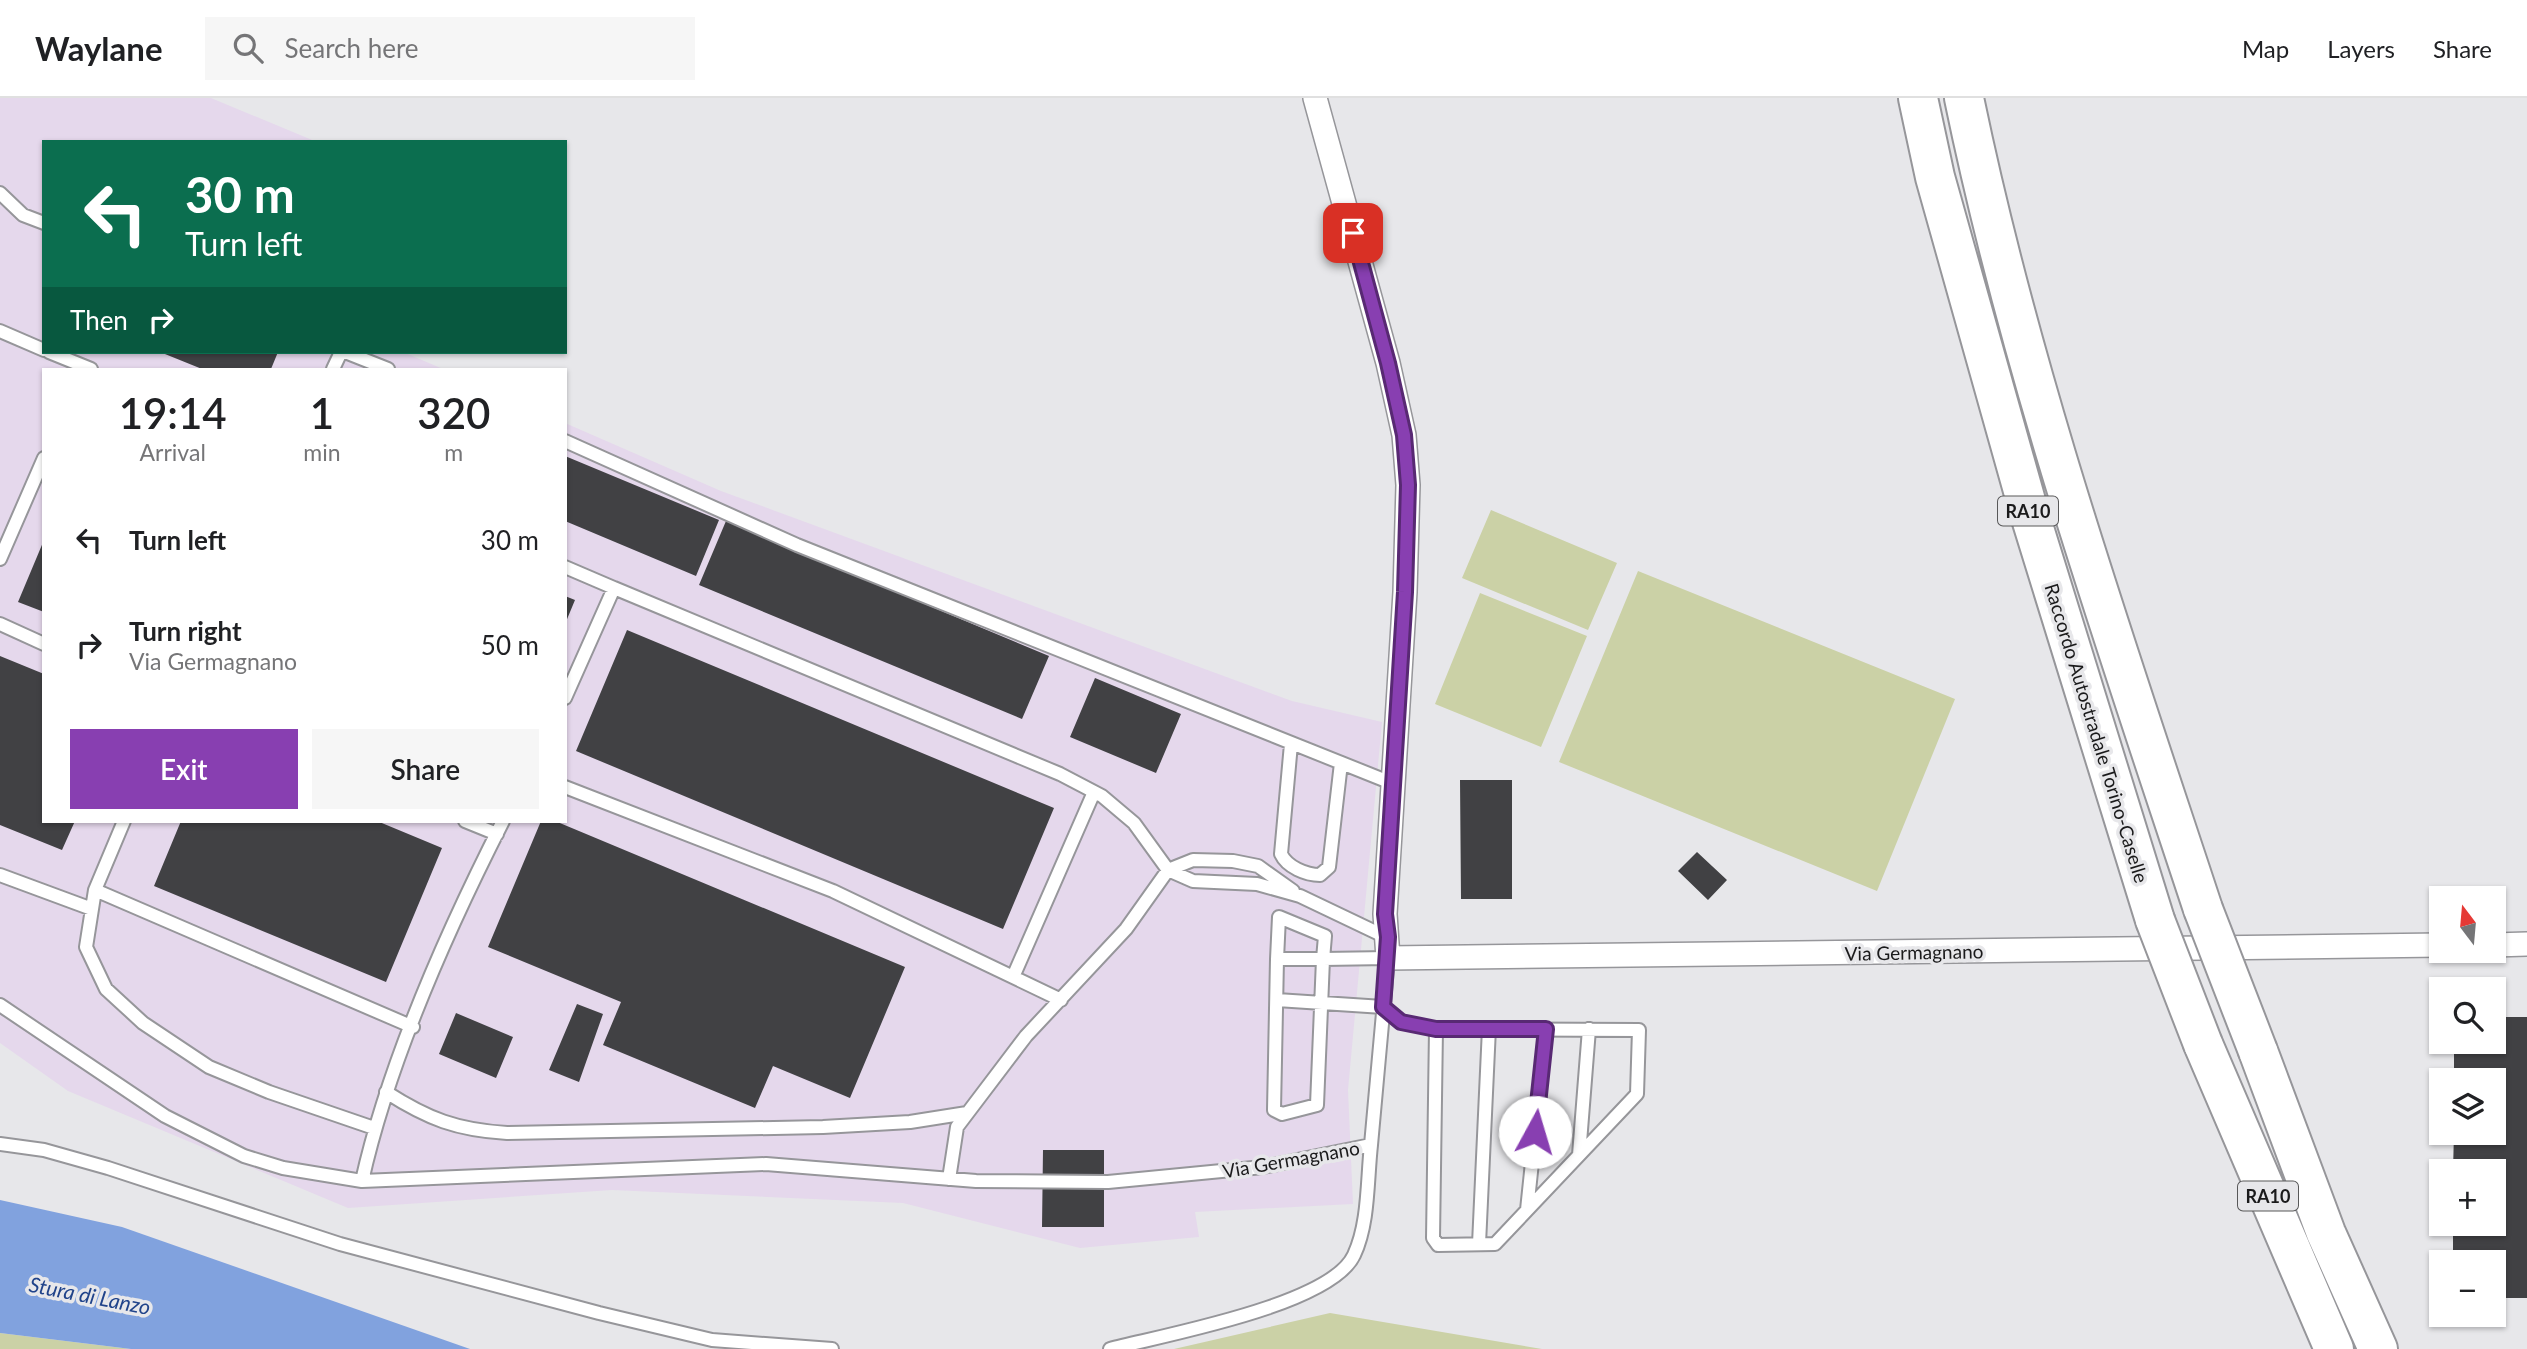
<!DOCTYPE html>
<meta charset="utf-8">
<style>
body{margin:0;font-family:Lato,sans-serif;background:#f6f6f6;color:#202124;height:100vh;display:flex;flex-direction:column;font-size:26px;white-space:nowrap}
*{box-sizing:border-box;margin:0}
p{font-size:23px;color:#757577}
.icon{flex:none;width:38px;height:38px;fill:none;stroke:currentColor;stroke-width:2;stroke-linecap:round;stroke-linejoin:round}
.map{position:relative;flex:1;overflow:hidden}
.sheet{position:absolute;left:42px;top:270px;width:525px;height:455px;display:flex;flex-direction:column;background:#fff;border-radius:0px;box-shadow:0 2px 5px #0004}
.sheet>*{flex:none}
.guide{position:absolute;left:42px;top:42px;width:525px;height:214px;border-radius:0px;box-shadow:0 2px 5px #0004;background:#0b6e4f;color:#fff;overflow:hidden}
.needle{width:46px;rotate:344deg}
.tools{position:absolute;left:2429px;top:788px;display:grid;gap:14px}
.tools a{display:grid;place-items:center;width:77px;height:77px;border-radius:0px;background:#fff;box-shadow:0 2px 5px #0004;font-size:35px}
.pin{position:absolute;display:grid;place-items:center;width:60px;height:60px;color:#fff;margin:-30px;border-radius:14px;box-shadow:0 4px 10px #0006}
.me{position:absolute;width:77px;margin:-38px;rotate:6deg;stroke-linejoin:round;filter:drop-shadow(0 0 5px #0008)}
.turn{display:flex;align-items:center;gap:24px;height:147px;padding:0 28px;font-size:32px}
.turn .icon{width:91px;height:91px;stroke-width:2.5}
.turn b{display:block;font-size:49px;line-height:60px}
.then{display:flex;align-items:center;height:66px;padding:0 28px;background:#0003;gap:14px;font-size:26px}
.eta{display:flex;justify-content:space-evenly;align-items:center;height:119px;text-align:center}
.eta b{font-size:42px;font-weight:600;line-height:49px}
.action{display:flex;gap:14px;margin-top:auto;padding:14px 28px}
.action a{flex:1;height:80px;border-radius:0px;background:#883fb1;color:#fff;font-size:28px;font-weight:600;line-height:80px;text-align:center}
.action a+a{background:#f6f6f6;color:#202124}
ul{padding:0;list-style:none}
li{display:flex;align-items:center;gap:21px;height:105px;padding:0 28px}
li div{flex:1}
li b{display:block;font-size:26px}
li em{font-style:normal}
header{display:flex;align-items:center;gap:42px;box-sizing:border-box;height:98px;padding:0 35px;background:#fff;border-bottom:2px solid #e0e0e0}
header strong{font-size:33px}
nav{display:flex;gap:38px;margin-inline-start:auto;font-size:24px}
.search{width:490px;height:63px;background:#f6f6f6;display:flex;align-items:center;gap:18px;box-sizing:border-box;padding:0 24px;border-radius:0px;color:#757577;font-size:26px}
.map>svg:first-child{display:block}
</style>
<header>
<strong>Waylane</strong>
<div class="search"><svg class="icon" aria-label="search" viewBox="0 0 24 24"><circle cx="10" cy="10" r="6"/><path d="M15 15l6 6"/></svg>Search here</div>
<nav><a>Map</a><a>Layers</a><a>Share</a></nav>
</header>
<div class="map">
<svg width="2527" height="1251" viewBox="0 0 2527 1251">
<rect width="100%" height="100%" fill="#e7e7ea"/>
<path fill="#e5d8ec" d="M0 0H211L317 44H44V254H403L443 271H44V723H565V325L721 393 1292 603 1382 624 1348 992 1353 1106 1195 1114 1199 1139 1080 1150 903 1105 612 1092 348 1110 68 993 0 945Z"/>
<path fill="#cbd1a6" d="M1491 412 1617 465 1588 532 1462 480Z
M1638 473 1955 601 1877 793 1559 664Z
M1480 495 1587 538 1541 649 1435 606Z
M1330 1215 1542 1251H1174Z
M0 1235 131 1251H0Z"/>
<path fill="#81a2de" d="M0 1102 122 1129 470 1251H131L0 1235Z"/>
<path fill="#414144" d="M160 254H278L271 271H202Z
M565 358 719 422 696 478 565 423Z
M726 423 1049 558 1022 621 699 487Z
M44 442V514L18 504Z
M565 498 575 502 565 526Z
M627 532 1054 710 1003 831 576 653Z
M0 558 44 576V723H75L62 752 0 727Z
M1095 580 1181 616 1156 675 1070 639Z
M1460 682H1512V801H1461Z
M181 723H377L442 750 386 884 154 788Z
M541 723H555L905 869 850 1000 773 968 755 1010 603 947 621 904 488 849Z
M1697 754 1727 782 1708 802 1678 773Z
M577 906 603 916 579 984 549 972Z
M456 915 513 939 496 980 439 956Z
M2494 919H2527V1200H2494V1164H2453V1125H2494V1073H2453L2454 1034H2494V982H2454V943H2494Z
M1043 1052H1104V1129H1042Z"/>
<g fill="none" stroke-linecap="round" stroke-linejoin="round">
<g stroke="#96969a" stroke-width="16">
<path id="service" d="M0 95 23 117 44 125
M0 233 44 252
M49 254 91 271
M345 254 388 271
M333 271 341 254
M565 343 797 447 1394 686
M0 461 44 360
M565 469 614 490
M0 526 44 546
M565 600 614 490 1060 676 1102 698 1134 725 1168 772 1193 783 1257 786 1300 798 1388 840
M1291 646 1281 756C1287 769 1306 777 1320 777L1329 769 1341 665
M565 689 833 793 1061 902
M124 723 95 792 86 849 106 891 143 925 209 969 269 994 374 1030
M465 723 497 736
M0 777 92 811
M95 792 413 929
M1277 861H1323L1317 1007 1282 1016 1274 1012Z
M1013 879 1094 694
M1277 902 1383 909 1400 924 1436 931 1639 932 1637 996 1495 1146 1438 1147 1433 1140 1436 931
M0 907 165 1018 244 1058 283 1070 362 1083 766 1066 976 1083 1108 1084 1263 1069 1371 1047 1388 860 1323 861 1325 838 1279 819 1277 861
M386 994C428 1021 457 1032 507 1035L823 1029 910 1024 967 1015
M0 1046 44 1052 108 1070 340 1146 599 1215 712 1242 832 1251
M1579 1057 1589 931
M949 1081 957 1029 1026 938 1126 831 1168 772 1193 762 1233 763 1258 768 1293 793
M362 1083C389 962 447 833 503 723
M1527 1112 1546 931
M1479 1146 1489 930
M1110 1251C1164 1237 1331 1207 1354 1157 1369 1125 1367 1083 1371 1047"/>
</g>
<g stroke="#96969a" stroke-width="26">
<path id="minor" d="M1315 0 1388 265 1404 337 1408 387 1405 494 1385 816 1388 860 2441 847
M2494 847 2527 846"/>
</g>
<g stroke="#96969a" stroke-width="42">
<path id="motorway" d="M1918 0 1935 79 2029 414 2155 822
M1964 0C2021 276 2115 544 2203 811
M2203 946 2334 1251
M2258 953 2326 1135 2378 1251"/>
</g>
<use href="#service" stroke="#fff" stroke-width="12"/>
<use href="#minor" stroke="#fff" stroke-width="23"/>
<use href="#motorway" stroke="#fff" stroke-width="38"/>
<g stroke="#96969a" stroke-width="42" stroke-linecap="butt">
<path id="motorway-bridge" d="M2203 811 2258 953
M2155 822 2203 946"/>
</g>
<use href="#motorway-bridge" stroke="#fff" stroke-width="38"/>
</g>
<g fill="none" stroke-linecap="round" stroke-linejoin="round">
<g stroke="#582973" stroke-width="18">
<path id="route" d="M1353 135 1388 265 1404 337 1408 387 1405 494 1385 816 1388 839 1383 909 1401 924 1436 931H1546L1535 1034"/>
</g>
<use href="#route" stroke="#883fb1" stroke-width="12"/>
</g>
<g text-anchor="middle" dominant-baseline="central" stroke-width="7" stroke-linejoin="round" paint-order="stroke">
<g fill="#e7e7ea" stroke="#585859" stroke-width="2">
<rect x="1998" y="398.5" width="60" height="29" rx="5"/>
<rect x="2238" y="1083.5" width="60" height="29" rx="5"/>
</g>
<g font-size="18" font-weight="bold" fill="#1a1a1b">
<text x="2028" y="413">RA10</text>
<text x="2268" y="1098">RA10</text>
</g>
<g font-size="19" fill="#1a1a1b" stroke="#e7e7ea">
<text transform="translate(2097 635) rotate(73)">Raccordo Autostradale Torino-Caselle</text>
<text transform="translate(1914 854) rotate(-1)">Via Germagnano</text>
<text transform="translate(1291 1061) rotate(-10)">Via Germagnano</text>
</g>
<g font-size="21" font-style="italic" fill="#20438a" stroke="#e7e7ea">
<text transform="translate(90 1197) rotate(11)">Stura di Lanzo</text>
</g>
</g>
</svg>
<div class="tools">
<a><svg class="needle" viewBox="-14 -14 28 28"><path d="M0-13l5 13h-10z" fill="#e53935"/><path d="M0 13l5-13h-10z" fill="#757577"/></svg></a>
<a><svg class="icon" aria-label="search" viewBox="0 0 24 24"><circle cx="10" cy="10" r="6"/><path d="M15 15l6 6"/></svg></a>
<a><svg class="icon" aria-label="layers" viewBox="0 0 24 24"><path d="M12 4l9 5-9 5-9-5zM3 14l9 5 9-5"/></svg></a>
<a>+</a>
<a>−</a>
</div>
<div class="pin" style="left:1353px;top:135px;background:#d93025"><svg class="icon" aria-label="arrive" viewBox="0 0 24 24"><path d="M6 21V4h12l-3 4 3 4H6"/></svg></div>
<svg class="me" style="left:1535px;top:1034px" viewBox="-20 -20 40 40"><circle r="19" fill="#fff"/><path d="M0-13L10 11 0 6-10 11z" fill="#883fb1"/></svg>
<div class="guide">
<div class="turn"><svg class="icon" aria-label="left" viewBox="0 0 24 24"><path d="M17 20v-9H6M10 6l-5 5 5 5"/></svg><div><b>30 m</b>Turn left</div></div>
<div class="then">Then<svg class="icon" aria-label="right" viewBox="0 0 24 24"><path d="M7 20v-9h11M14 6l5 5-5 5"/></svg></div>
</div>
<section class="sheet">
<div class="eta">
<div><b>19:14</b><p>Arrival</p></div>
<div><b>1</b><p>min</p></div>
<div><b>320</b><p>m</p></div>
</div>
<ul>
<li><svg class="icon" aria-label="left" viewBox="0 0 24 24"><path d="M17 20v-9H6M10 6l-5 5 5 5"/></svg><div><b>Turn left</b></div><em>30 m</em></li>
<li><svg class="icon" aria-label="right" viewBox="0 0 24 24"><path d="M7 20v-9h11M14 6l5 5-5 5"/></svg><div><b>Turn right</b><p>Via Germagnano</p></div><em>50 m</em></li>
</ul>
<div class="action"><a>Exit</a><a>Share</a></div>
</section>
</div>
